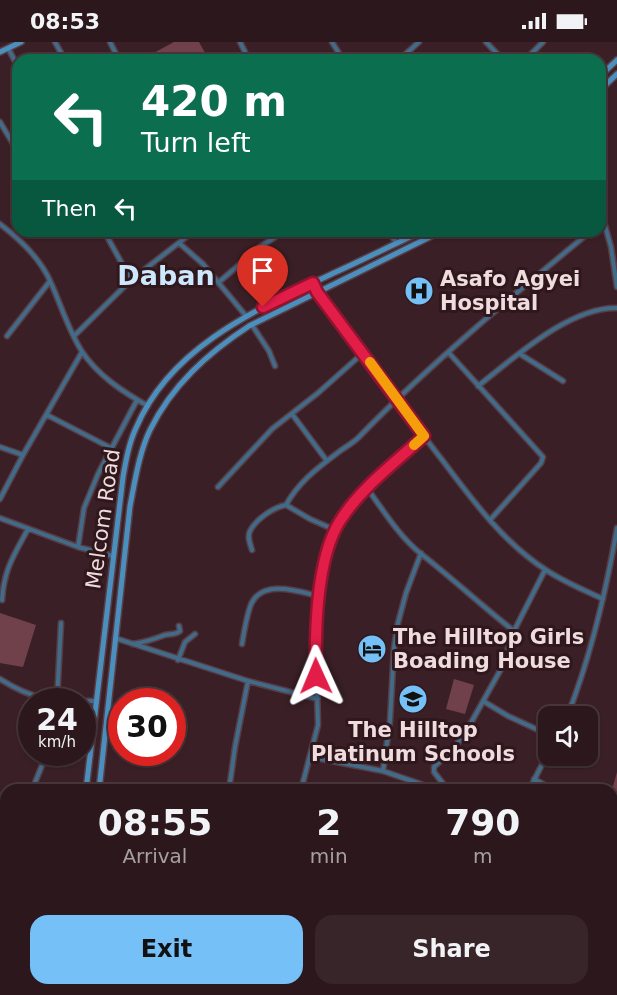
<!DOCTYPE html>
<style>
body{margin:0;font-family:"DejaVu Sans",sans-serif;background:#382529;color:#f1f3f6;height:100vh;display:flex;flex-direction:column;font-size:22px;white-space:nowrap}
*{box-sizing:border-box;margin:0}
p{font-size:20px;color:#a6a0a3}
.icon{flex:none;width:33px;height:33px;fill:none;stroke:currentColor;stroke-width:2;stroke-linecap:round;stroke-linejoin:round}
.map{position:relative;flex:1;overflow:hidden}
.details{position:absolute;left:0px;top:742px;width:618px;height:212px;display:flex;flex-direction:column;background:#2c181c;border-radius:18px 18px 0 0;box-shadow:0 2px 4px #0004,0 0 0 2px #48373b}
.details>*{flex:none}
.top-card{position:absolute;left:12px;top:12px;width:594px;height:183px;border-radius:18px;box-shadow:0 2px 4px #0004,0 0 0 2px #48373b;background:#0b6e4f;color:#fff;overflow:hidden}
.buttons{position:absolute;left:538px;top:664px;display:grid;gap:12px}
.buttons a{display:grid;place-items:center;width:60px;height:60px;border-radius:12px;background:#2c181c;box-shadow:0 2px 4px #0004,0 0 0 2px #48373b;font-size:30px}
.speed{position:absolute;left:18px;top:646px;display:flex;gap:12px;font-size:30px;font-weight:700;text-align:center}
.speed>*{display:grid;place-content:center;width:78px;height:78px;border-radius:50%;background:#2c181c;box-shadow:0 2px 4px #0004,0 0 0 2px #48373b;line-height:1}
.speed small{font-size:15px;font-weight:400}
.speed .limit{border:9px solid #d22;background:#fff;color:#111}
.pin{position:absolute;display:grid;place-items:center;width:51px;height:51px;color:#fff;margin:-62px -26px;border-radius:50% 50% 50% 0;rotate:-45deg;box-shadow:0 0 6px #0007}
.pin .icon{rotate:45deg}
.me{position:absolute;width:66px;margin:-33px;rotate:359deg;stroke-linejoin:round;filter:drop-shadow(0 0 4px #0008)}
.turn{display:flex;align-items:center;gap:21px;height:126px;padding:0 30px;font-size:27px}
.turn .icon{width:78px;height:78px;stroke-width:2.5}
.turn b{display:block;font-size:42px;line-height:51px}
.then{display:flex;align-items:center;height:57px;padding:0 30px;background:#0003;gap:12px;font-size:22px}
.eta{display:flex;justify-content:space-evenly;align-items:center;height:102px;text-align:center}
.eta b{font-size:36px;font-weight:700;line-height:42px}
.action{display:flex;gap:12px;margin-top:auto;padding:12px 30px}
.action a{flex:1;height:69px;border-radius:18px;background:#75c0f6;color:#111;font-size:24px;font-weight:700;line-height:69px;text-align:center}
.action a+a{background:#382529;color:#f1f3f6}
.status{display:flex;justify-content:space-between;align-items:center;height:42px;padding:0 30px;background:#2c181c;direction:ltr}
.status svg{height:16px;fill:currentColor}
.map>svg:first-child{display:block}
</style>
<div class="status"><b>08:53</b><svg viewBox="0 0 49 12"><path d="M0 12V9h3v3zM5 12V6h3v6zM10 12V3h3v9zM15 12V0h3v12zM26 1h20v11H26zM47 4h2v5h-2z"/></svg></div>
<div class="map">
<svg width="617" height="953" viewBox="0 0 617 953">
<rect width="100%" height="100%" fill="#3a2026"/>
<path fill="#71414b" d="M174 0H199L209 18H153L150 13Z
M0 571 36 583 23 625 0 621Z
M454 637 474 643 465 672 446 667Z
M617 730V836L612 832V748Z
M612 842 617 844V953H613L609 948H612Z
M490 948H600L603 953H487Z"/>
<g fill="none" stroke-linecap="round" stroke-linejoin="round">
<g stroke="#573e44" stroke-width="7">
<path id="street" d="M55 0 65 18
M110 0 119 18
M240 0 249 18
M332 0 343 18
M486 0 503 18
M8 6 18 25
M329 18 339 12
M399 18 419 0
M525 18 543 0
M0 80 18 110
M600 166 611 205 617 245
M0 182C21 198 41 217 51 241 61 263 68 287 81 308 97 333 123 350 148 364
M104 189 131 238
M387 189 397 201
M179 201 203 222 246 274
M219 240 260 205 284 189
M317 251C361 306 400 364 443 419 473 459 504 501 546 528 564 540 584 548 603 557
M252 283 269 309 275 324
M7 294 50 239
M74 294 131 238 194 189
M449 311 543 415 541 421 490 478
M520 312 563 339
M478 344C514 316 569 265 617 266
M292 372 327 419
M47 373 111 406
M0 405 23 413
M218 445 272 387 318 351 363 311
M367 446C383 468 399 494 420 511 452 536 482 564 514 589
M0 457 23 413 82 310
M286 463C299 439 319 425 340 409 347 404 353 401 359 395 431 321 511 255 591 189
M0 476 78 505 113 514
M78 505 84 466 98 432 137 358
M252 508C250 502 247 495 250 489 256 477 274 465 286 463L310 477 335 488
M2 558C4 527 14 513 28 487
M115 596 248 639 318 657
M133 602C144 600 152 598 162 594 168 591 174 594 180 589L179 584
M242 602C244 590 246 577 250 565 260 536 298 549 318 554
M178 618 185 600 195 592
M0 637C36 660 55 659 96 659
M57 659 61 581
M483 659 508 674 549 693
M567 675C591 614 606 550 617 486
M311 715 383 729 438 748
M383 729 390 679 394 606 398 581 406 551 421 511
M534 737 554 748
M32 748 47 711
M229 748 235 705 248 639
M301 748 318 683 316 614 317 569 329 505 335 488 352 462 367 446 424 394
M448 748 434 730V725L454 706 467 688 501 627 514 589 545 528
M529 748 549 709
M0 807 6 799
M0 895 6 888
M360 948 367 953
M482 948 486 953
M154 953 156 948
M239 953 243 948
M329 953 332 948
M415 953 418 948"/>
</g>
<g stroke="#573e44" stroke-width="8">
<path id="secondary" d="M0 10 21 0
M600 34 617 18
M600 48 617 32
M86 748 123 435C126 418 129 401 136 386 171 303 260 266 336 230 365 217 394 202 423 189
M99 748 130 464C135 439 139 411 150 388 172 343 208 311 249 284L442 189
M31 953 37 948
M44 953 52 948"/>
</g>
<use href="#street" stroke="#426a89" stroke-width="4"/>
<use href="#secondary" stroke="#4b8fbf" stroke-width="5"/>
</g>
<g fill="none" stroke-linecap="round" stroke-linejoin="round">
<g stroke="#92132f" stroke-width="15">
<path id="route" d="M263 265 313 241 317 250 424 394C396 420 363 444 342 476 316 513 315 590 316 634"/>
</g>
<use href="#route" stroke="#e11d48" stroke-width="10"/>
<path stroke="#f59e0b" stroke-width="10" d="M370 320 424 394 414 403"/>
</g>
<defs>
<g id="hospital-disc" transform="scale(1.5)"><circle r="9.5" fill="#75c0f6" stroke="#30171c"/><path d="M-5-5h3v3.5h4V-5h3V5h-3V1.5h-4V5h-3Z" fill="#111"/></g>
<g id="hotel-disc" transform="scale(1.5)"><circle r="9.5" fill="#75c0f6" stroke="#30171c"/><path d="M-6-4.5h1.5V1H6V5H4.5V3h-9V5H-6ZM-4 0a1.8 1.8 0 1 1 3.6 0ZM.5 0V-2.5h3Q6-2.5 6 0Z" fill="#111"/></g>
<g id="school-disc" transform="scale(1.5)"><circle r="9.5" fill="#75c0f6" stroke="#30171c"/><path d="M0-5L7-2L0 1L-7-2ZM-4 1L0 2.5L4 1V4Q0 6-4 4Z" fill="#111"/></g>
</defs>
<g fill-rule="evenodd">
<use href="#hospital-disc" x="419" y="249"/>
<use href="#hotel-disc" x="372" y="607"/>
<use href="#school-disc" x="413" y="657"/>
</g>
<g text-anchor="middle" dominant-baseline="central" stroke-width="6" stroke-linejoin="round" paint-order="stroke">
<g font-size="21" font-weight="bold" fill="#eedcdf" stroke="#30171c" text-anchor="start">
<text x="440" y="237">Asafo Agyei<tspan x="440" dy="24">Hospital</tspan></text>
<text x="393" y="595">The Hilltop Girls<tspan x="393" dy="24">Boading House</tspan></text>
<text x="413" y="688" text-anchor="middle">The Hilltop<tspan x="413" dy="24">Platinum Schools</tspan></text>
</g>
<g font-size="21" fill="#eedcdf" stroke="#30171c">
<text transform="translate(103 477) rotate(-82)">Melcom Road</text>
</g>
<g font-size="27" font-weight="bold" fill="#cde8fd" stroke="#30171c">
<text x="166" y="233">Daban</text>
</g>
</g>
</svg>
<div class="buttons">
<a><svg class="icon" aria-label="sound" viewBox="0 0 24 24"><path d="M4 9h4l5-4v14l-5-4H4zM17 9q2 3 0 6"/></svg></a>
</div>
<div class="speed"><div>24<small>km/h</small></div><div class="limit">30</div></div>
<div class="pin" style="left:263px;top:265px;background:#d93025"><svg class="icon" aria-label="arrive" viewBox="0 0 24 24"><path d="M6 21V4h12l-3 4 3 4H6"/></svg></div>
<svg class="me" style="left:316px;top:634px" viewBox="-20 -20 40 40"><path d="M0-17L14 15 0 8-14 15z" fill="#e11d48" stroke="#fff" stroke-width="4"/></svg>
<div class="top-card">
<div class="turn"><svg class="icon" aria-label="left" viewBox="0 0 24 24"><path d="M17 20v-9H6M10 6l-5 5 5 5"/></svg><div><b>420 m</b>Turn left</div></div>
<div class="then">Then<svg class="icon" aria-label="left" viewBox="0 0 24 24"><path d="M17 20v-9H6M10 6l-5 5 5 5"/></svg></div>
</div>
<section class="details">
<div class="eta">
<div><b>08:55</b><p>Arrival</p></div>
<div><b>2</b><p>min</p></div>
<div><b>790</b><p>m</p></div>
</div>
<div class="action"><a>Exit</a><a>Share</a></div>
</section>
</div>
